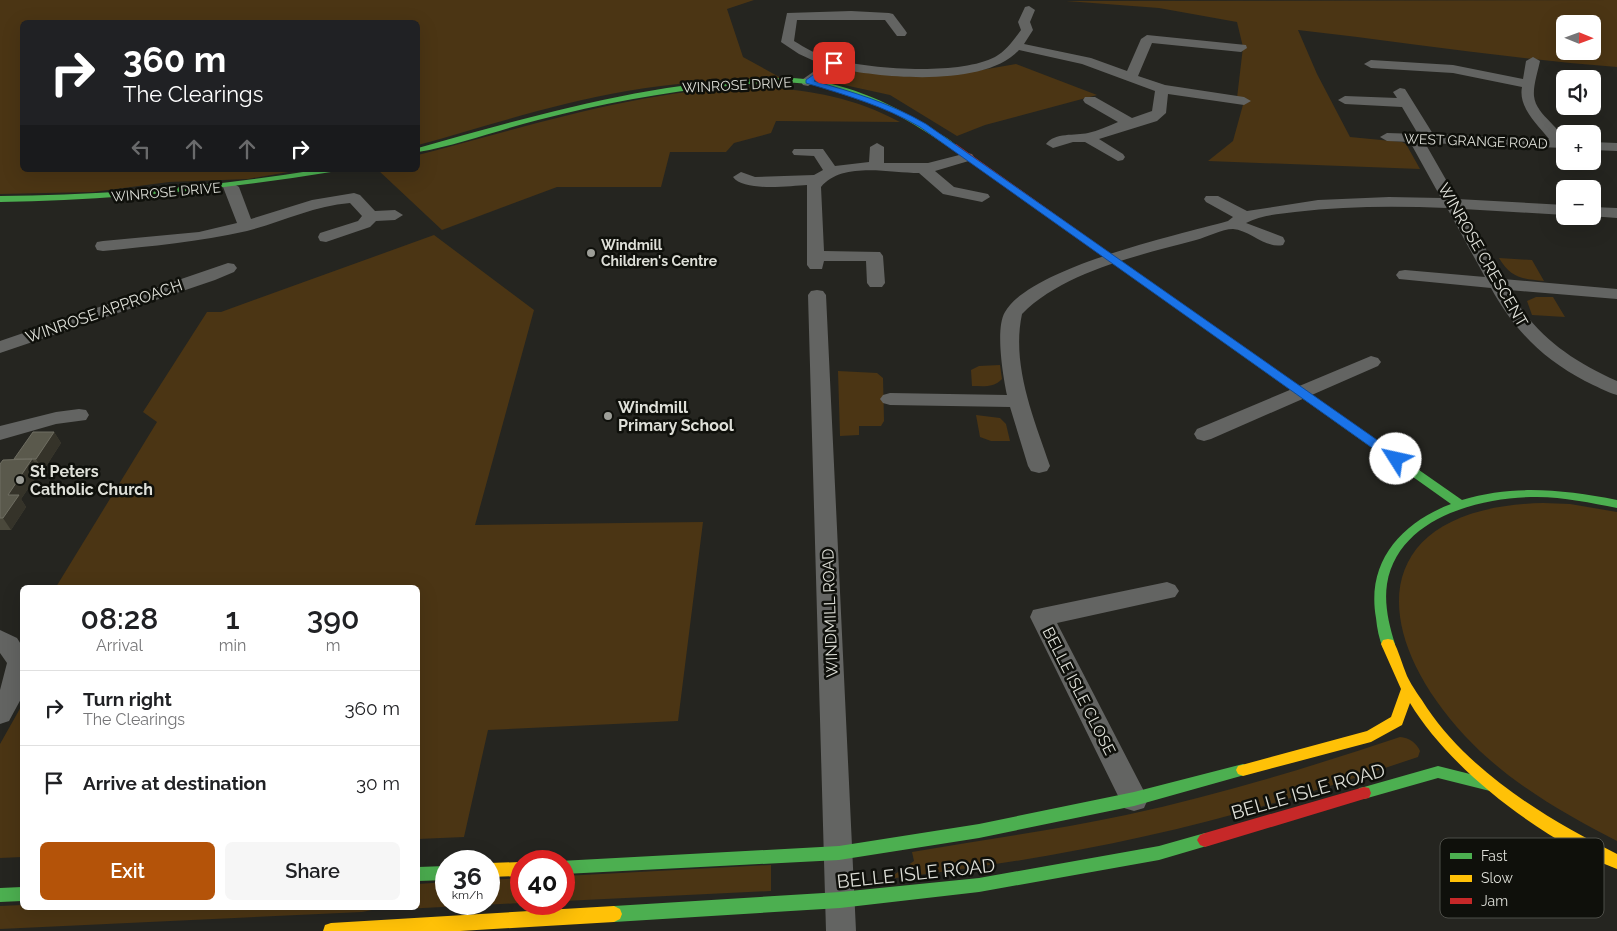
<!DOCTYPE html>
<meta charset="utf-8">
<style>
body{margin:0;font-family:Raleway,sans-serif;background:#f6f6f6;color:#202124;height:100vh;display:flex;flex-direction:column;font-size:19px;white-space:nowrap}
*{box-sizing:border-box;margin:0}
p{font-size:16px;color:#757577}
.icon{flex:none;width:28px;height:28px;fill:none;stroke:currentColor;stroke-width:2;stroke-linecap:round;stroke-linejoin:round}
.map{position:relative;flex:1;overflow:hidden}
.details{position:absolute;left:20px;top:585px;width:400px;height:325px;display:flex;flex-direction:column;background:#fff;border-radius:8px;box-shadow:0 5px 20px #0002}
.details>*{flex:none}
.hud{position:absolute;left:20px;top:20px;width:400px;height:152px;border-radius:8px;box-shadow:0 5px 20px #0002;background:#202124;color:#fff;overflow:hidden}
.needle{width:32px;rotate:91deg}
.tools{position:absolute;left:1556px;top:15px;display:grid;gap:10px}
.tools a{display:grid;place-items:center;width:45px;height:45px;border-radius:8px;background:#fff;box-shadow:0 5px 20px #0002;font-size:25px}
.speed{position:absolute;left:435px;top:850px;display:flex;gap:10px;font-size:25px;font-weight:700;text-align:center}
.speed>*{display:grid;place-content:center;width:65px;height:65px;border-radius:50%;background:#fff;box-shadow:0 5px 20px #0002;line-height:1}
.speed small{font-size:12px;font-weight:400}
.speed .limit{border:8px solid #d22;background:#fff;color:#111}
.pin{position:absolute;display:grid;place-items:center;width:42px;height:42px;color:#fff;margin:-21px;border-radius:10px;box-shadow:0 2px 8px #0006}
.me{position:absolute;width:55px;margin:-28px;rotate:305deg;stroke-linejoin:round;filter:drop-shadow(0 0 4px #0008)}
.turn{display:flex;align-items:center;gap:18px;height:105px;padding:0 20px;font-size:22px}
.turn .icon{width:65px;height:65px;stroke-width:2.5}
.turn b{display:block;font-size:35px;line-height:42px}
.lanes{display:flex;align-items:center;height:48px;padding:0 20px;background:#0003;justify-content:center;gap:25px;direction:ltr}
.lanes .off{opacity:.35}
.eta{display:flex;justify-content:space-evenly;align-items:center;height:85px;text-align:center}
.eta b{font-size:30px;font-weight:600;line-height:35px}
.action{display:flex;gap:10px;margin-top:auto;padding:10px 20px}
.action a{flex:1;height:58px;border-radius:8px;background:#b45309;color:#fff;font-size:20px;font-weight:600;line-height:58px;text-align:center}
.action a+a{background:#f6f6f6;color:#202124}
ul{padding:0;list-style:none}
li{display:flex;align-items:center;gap:15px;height:75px;padding:0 20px;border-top:1px solid #e0e0e0}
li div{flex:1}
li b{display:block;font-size:19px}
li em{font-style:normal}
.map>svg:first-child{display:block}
</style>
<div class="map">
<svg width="1617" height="931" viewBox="0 0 1617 931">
<rect width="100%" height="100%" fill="#252520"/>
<path fill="#4b3514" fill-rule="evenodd" d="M0 0H754L727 9 743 57 781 78C729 79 678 82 627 91 556 103 487 126 418 145V22H22V170H300L248 179 169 182 93 192 0 194Z
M1617 0V67C1510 59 1405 42 1298 30L1317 74 1350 137 1402 142 1406 144 1420 169 1208 161 1233 141 1244 101 1237 98 1243 47 1237 22 1159 8 1066 1ZM1565 24H1592V51H1565Z
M1016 64 1097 95 985 125 957 136 890 95 835 83 828 80 826 74C840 63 869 73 886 75 930 79 973 72 1016 64Z
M750 87C806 89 851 96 900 122L776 121 771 133 734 143 726 152H670L661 187H557L442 230 378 170H418V155C527 127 637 90 750 87Z
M434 235 534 310 475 525 703 522 678 721 488 730 464 837 418 839V588L56 587 157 422 143 412 207 312H221Z
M1499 258 1532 260 1544 281C1522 279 1511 278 1499 258Z
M1536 297H1553L1565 317 1532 315 1527 301Z
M1000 365 1002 379C994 388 983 386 972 386L971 370 979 366Z
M838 371 877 373 883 378 884 421 881 426H859V435L840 436Z
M976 415 1000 418 1006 424 1010 441H991L980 437Z
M1543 503 1570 504 1617 512V841C1562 813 1507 781 1465 736 1363 625 1372 507 1543 503Z
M22 705V857L0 858V744Z
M1400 737C1409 738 1416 742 1420 751L1418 757C1370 773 1322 789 1274 803 1148 841 1018 863 888 879L914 861 912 852C983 840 1055 830 1126 815 1219 795 1310 767 1400 737Z
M771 865V891L564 901V876Z
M521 878V903L404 909 403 908H418V884L446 882V904H489V880Z
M22 905V908H382L362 912 0 929V906Z"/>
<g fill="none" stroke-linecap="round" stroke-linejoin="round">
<path fill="#636462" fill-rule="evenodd" d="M1029 6 1035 10 1030 22 1033 30 1024 44 1091 58 1127 71 1141 39 1147 35 1246 45 1247 48 1241 52 1152 43 1138 76 1165 85 1244 97 1251 101 1244 105 1168 94 1166 113 1157 121 1099 139 1123 154 1125 157 1123 160 1118 161 1085 142H1073L1053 148 1046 144C1055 132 1075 136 1088 133 1098 131 1108 126 1118 122L1085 103 1083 100 1085 97H1095L1132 118 1152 111 1155 91 1082 64 1019 50C985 88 881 78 836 68L808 86 803 85 801 82 803 79 823 65 799 54 781 42 787 13 851 11 889 13 893 14 905 30 907 33 905 36H897L885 20H797L794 41C805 48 818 55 832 59 870 69 958 76 995 57 1006 51 1013 41 1021 30L1018 22 1025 7Z
M1533 57 1540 61C1538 71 1533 86 1534 96 1536 117 1565 127 1565 148L1425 143 1457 199 1565 205V215L1463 209 1503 279 1617 289V299L1509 290C1536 336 1569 359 1617 381V395C1606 392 1596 386 1585 381 1543 359 1514 330 1491 288L1399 279 1396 275 1399 271 1405 270 1485 277 1447 208C1396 206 1346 206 1295 212 1279 214 1261 215 1246 223L1283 237 1285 241 1283 245C1265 249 1250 230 1233 229 1222 229 1207 237 1196 240 1140 255 1063 272 1022 314 1011 365 1034 419 1050 466L1047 471 1039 473 1031 471 1028 466 1010 407 890 405 883 403 880 399 883 395 890 393 1007 395C1003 376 995 328 1005 312 1031 267 1178 235 1228 221L1233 217 1206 202 1204 199 1206 196H1218L1247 211 1318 200 1389 197 1441 198 1410 142 1387 141 1380 137 1387 133 1418 134 1402 107 1345 104 1338 100 1345 96 1397 98 1393 92 1400 88 1405 89 1433 134 1549 139C1537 124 1518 107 1522 87L1453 73 1371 68 1364 64 1371 60 1453 65 1523 79 1526 61Z
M1592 142 1617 143V151L1592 150Z
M877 143 884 147V163H928L967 153 972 154 974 157 972 160 935 171 954 187 988 194 990 197 982 202 943 194 919 173C890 173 842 161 821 187L824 251 880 252 883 256 885 283 882 287H870L867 283 866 261H824L822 269H810L807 265V185C789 186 744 192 733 177L741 172 755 177 814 175 823 170 814 156 794 155 792 152 794 149H823L835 166 869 162 870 147Z
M231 182 239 187 251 219 312 200 354 193 360 195 375 211 395 210 403 215 395 220 376 221 370 227 326 242 320 241 318 237 320 233 358 221 362 216 350 203C313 206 282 222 247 231 199 242 152 246 103 251L97 250 95 246 97 242 103 241 199 232 237 223 223 187Z
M1592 207 1617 208V218L1590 216H1592Z
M228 263 234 264 237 268 234 272 215 280 0 353V341Z
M817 290 823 291 826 295 856 931H826L808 295 811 291Z
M1371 356 1378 358 1381 362 1378 366 1211 439 1204 441 1197 439 1194 434 1197 429Z
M79 409 86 410 89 415 86 420 56 424 0 440V426L56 412Z
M1167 582 1175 585 1179 591 1175 597 1057 623 1148 799 1144 808 1134 811 1124 808 1030 617 1033 610 1042 608Z
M0 630 17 638 22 646V697L9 721 0 724V690L7 663 0 653Z"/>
<path fill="#4caf50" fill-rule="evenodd" d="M793 78C841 81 888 101 928 127 938 133 949 138 957 146L950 148C913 122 873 99 829 88 796 79 761 83 727 86 663 92 600 104 538 120 498 130 458 145 418 152V148C540 114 664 77 793 78Z
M316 170H335L331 172C221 190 111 200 0 202V196C106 195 211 187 316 170Z
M1125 265 1462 500C1514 484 1564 490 1617 500V508C1591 503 1564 497 1537 497 1481 497 1398 517 1387 584 1384 604 1389 625 1395 644L1393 648 1388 649 1383 648C1379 639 1377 628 1376 618 1366 562 1401 523 1451 504L1122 270V266Z
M1243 764 1248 766 1250 770 1248 774 1134 806 979 838 839 860 564 874V861H560L839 846 979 824 1134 792Z
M1438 766 1490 779 1495 780 1497 785 1495 790 1490 791 1438 778 1364 799 1359 798 1357 793 1359 788 1364 787Z
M1205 833 1210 835 1213 840 1210 845 1159 860 979 892 840 908 614 922 608 919 606 914 608 909 614 906 840 892 979 878 1159 846Z
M446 866V880L418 881V867Z
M22 887V901L0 902V888Z"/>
<path fill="#ffc107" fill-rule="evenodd" d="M1388 639 1393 640C1399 652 1402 664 1407 676 1412 687 1421 698 1427 708 1471 773 1548 820 1617 854V869C1544 841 1450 770 1410 703L1402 725 1371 742 1243 776 1238 774 1236 770 1238 766 1367 731 1391 717 1401 689 1381 644 1383 640Z
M521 862V876L489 877V863Z
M614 906 620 909 622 914 620 919 614 922 460 931H323L325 925 331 923Z"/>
<path fill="#c62828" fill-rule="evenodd" d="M950 144H956L1128 266V270H1122L950 148Z
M1364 787 1369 788 1371 793 1369 798 1364 799 1205 847 1200 845 1197 840 1200 835 1205 833Z"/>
</g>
<path fill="#4a483b" d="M54 432 61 443 43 471H40L21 499 26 507 11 530H0V464L14 459Z"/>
<path fill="#353329" d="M54 432 61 443 43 471 36 459Z
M32 459 40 471 21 499 26 507 11 530 3 518 8 495Z"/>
<path fill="#5a594c" stroke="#6f6e62" d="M33 432H54L36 459H14Z
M32 459 8 495H19L3 518H0V464L3 460Z"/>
<path fill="#1a73e8" stroke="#114b97" d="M831 62 837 63 814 81C853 92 890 103 926 124L1400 456V462H1392L920 127C884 106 846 95 806 83V80Z"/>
<g fill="#9d9e98" stroke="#0f100b" stroke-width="2">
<circle cx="591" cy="253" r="5"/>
<circle cx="608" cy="416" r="5"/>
<circle cx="20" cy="480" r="5"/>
</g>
<g text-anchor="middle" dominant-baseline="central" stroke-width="5" stroke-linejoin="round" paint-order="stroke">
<g font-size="14" fill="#dedfd8" stroke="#0f100b">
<text transform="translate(737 85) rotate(-3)">WINROSE DRIVE</text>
<text transform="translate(1476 141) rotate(2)">WEST GRANGE ROAD</text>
<text transform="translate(166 192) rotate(-5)">WINROSE DRIVE</text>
</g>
<g font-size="14" font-weight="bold" fill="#dedfd8" stroke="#0f100b" text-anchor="start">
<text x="601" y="245">Windmill<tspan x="601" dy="16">Children's Centre</tspan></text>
</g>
<g font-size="16" fill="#dedfd8" stroke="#0f100b">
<text transform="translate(1483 255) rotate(60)">WINROSE CRESCENT</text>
<text transform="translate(104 311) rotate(-19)">WINROSE APPROACH</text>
<text transform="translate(830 613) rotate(-92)">WINDMILL ROAD</text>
<text transform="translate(1079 691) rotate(63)">BELLE ISLE CLOSE</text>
</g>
<g font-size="16" font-weight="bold" fill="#dedfd8" stroke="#0f100b" text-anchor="start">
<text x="618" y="407">Windmill<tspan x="618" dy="18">Primary School</tspan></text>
<text x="30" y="471">St Peters<tspan x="30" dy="18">Catholic Church</tspan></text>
</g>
<g font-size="19" fill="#dedfd8" stroke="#0f100b">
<text transform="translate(1308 791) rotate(-16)">BELLE ISLE ROAD</text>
<text transform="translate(916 873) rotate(-6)">BELLE ISLE ROAD</text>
</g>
</g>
<rect x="1440" y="838" width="164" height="80" rx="8" fill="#0f100b" stroke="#4d4e48" stroke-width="1"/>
<rect x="1450" y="853" width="22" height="6" fill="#4caf50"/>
<rect x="1450" y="875" width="22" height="7" fill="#ffc107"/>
<rect x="1450" y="898" width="22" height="6" fill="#c62828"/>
<g font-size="14" fill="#dedfd8">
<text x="1481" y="861">Fast</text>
<text x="1481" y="883">Slow</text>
<text x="1481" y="906">Jam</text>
</g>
</svg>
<div class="tools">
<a><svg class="needle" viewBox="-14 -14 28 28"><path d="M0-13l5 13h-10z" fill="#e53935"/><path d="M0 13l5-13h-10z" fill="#757577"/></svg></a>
<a><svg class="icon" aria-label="sound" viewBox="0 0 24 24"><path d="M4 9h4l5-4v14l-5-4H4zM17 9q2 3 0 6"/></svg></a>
<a>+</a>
<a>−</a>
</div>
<div class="speed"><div>36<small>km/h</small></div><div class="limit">40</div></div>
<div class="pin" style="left:834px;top:63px;background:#d93025"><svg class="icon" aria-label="arrive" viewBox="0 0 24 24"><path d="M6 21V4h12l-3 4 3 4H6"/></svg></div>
<svg class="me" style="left:1396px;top:459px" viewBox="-20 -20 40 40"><circle r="19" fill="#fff"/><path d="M0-13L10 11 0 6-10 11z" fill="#1a73e8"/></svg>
<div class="hud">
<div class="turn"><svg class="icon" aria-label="right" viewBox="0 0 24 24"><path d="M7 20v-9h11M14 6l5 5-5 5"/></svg><div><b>360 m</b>The Clearings</div></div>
<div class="lanes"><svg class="icon off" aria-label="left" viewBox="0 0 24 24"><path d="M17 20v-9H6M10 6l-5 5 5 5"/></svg><svg class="icon off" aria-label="ahead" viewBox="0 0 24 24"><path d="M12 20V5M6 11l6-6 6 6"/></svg><svg class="icon off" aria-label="ahead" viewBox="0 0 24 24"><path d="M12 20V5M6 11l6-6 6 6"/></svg><svg class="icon" aria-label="right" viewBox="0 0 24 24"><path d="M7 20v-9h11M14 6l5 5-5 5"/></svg></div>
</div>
<section class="details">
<div class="eta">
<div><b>08:28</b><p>Arrival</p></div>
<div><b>1</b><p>min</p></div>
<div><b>390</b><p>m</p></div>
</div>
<ul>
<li><svg class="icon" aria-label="right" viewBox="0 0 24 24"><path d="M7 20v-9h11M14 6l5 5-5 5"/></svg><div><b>Turn right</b><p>The Clearings</p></div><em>360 m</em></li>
<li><svg class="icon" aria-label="arrive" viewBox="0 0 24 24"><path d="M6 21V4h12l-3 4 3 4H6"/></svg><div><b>Arrive at destination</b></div><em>30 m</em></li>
</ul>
<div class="action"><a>Exit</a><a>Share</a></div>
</section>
</div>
